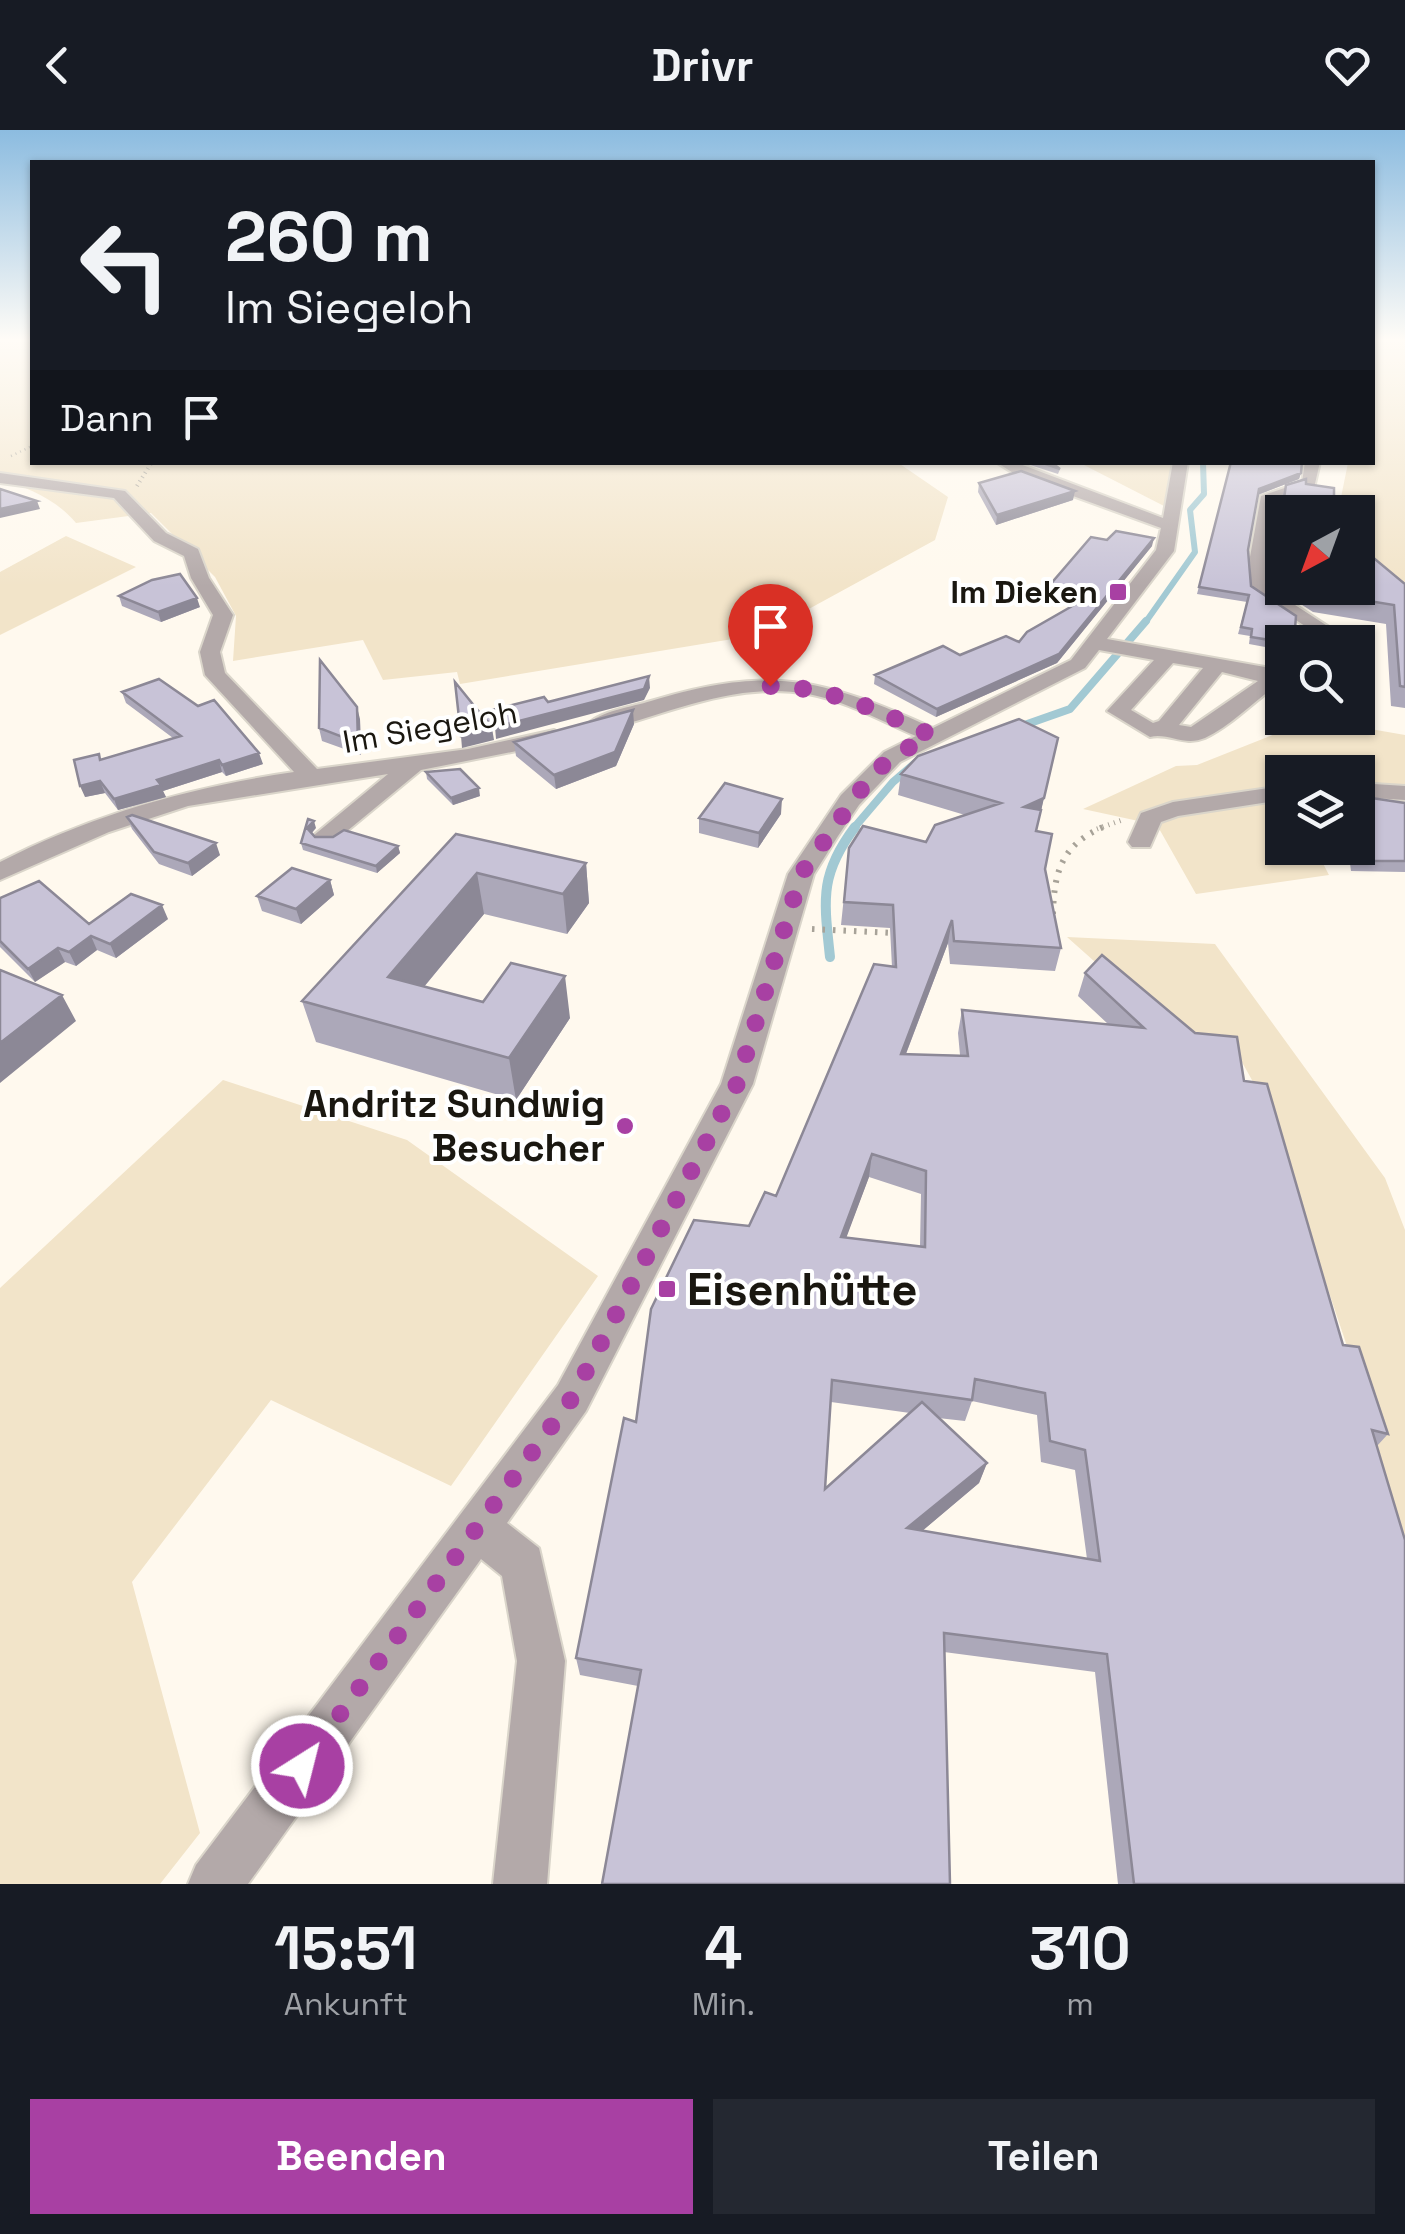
<!DOCTYPE html>
<html lang="de">
<meta charset="utf-8">
<style>
body{margin:0;font-family:"Space Grotesk",sans-serif;background:#242831;color:#f1f3f6;height:100vh;display:flex;flex-direction:column;font-size:38px;white-space:nowrap}
*{box-sizing:border-box;margin:0}
p{font-size:32px;color:#9ea1a6}
.icon{flex:none;width:55px;height:55px;fill:none;stroke:currentColor;stroke-width:2;stroke-linecap:round;stroke-linejoin:round}
.map{position:relative;height:1754px;overflow:hidden}
.details{display:flex;flex-direction:column;background:#171b24;flex:1}
.details>*{flex:none}
.banner{position:absolute;left:30px;top:30px;width:1345px;height:305px;border-radius:0px;box-shadow:0 2px 8px #0004;background:#171b24;color:#f1f3f6;overflow:hidden}
.needle{width:65px;rotate:221deg}
.controls{position:absolute;left:1265px;top:365px;display:grid;gap:20px}
.controls a{display:grid;place-items:center;width:110px;height:110px;border-radius:0px;background:#171b24;box-shadow:0 2px 8px #0004;font-size:50px}
.pin{position:absolute;display:grid;place-items:center;width:85px;height:85px;color:#fff;margin:-102px -42px;border-radius:50% 50% 50% 0;rotate:-45deg;box-shadow:0 0 10px #0007}
.pin .icon{rotate:45deg}
.me{position:absolute;width:110px;margin:-55px;rotate:36deg;stroke-linejoin:round;filter:drop-shadow(0 0 8px #0008)}
.turn{display:flex;align-items:center;gap:35px;height:210px;padding:0 30px;font-size:45px}
.turn .icon{width:130px;height:130px;stroke-width:2.5}
.turn b{display:block;font-size:70px;line-height:85px}
.then{display:flex;align-items:center;height:95px;padding:0 30px;background:#0003;gap:20px;font-size:38px}
.eta{display:flex;justify-content:space-evenly;align-items:center;height:170px;text-align:center}
.eta b{font-size:60px;font-weight:700;line-height:70px}
.action{display:flex;gap:20px;margin-top:auto;padding:20px 30px}
.action a{flex:1;height:115px;border-radius:0px;background:#a840a3;color:#fff;font-size:40px;font-weight:700;line-height:115px;text-align:center}
.action a+a{background:#242831;color:#f1f3f6}
header{display:flex;justify-content:space-between;align-items:center;height:130px;padding:0 30px;background:#171b24;font-size:45px;font-weight:700}
.map>svg:first-child{display:block}
</style>
<header><svg class="icon" aria-label="back" viewBox="0 0 24 24"><path d="M15 5l-7 7 7 7"/></svg>Drivr<svg class="icon" aria-label="heart" viewBox="0 0 24 24"><path d="M12 20l-8-8c-3-5 5-10 8-4 3-6 11-1 8 4z"/></svg></header>
<div class="map">
<svg width="1405" height="1754" viewBox="0 0 1405 1754">
<rect width="100%" height="100%" fill="#fff9ee"/>
<path fill="#f2e4c9" d="M0 210H32V332H897L948 367 935 410 763 504 460 554 457 542 383 550 363 510 233 531 236 486 215 447 151 383 76 393C58 371 27 356 0 350Z
M1373 210H1405V466L1358 431V382H1338L1348 333 1372 332Z
M1080 333H1172L1164 376Z
M66 406 136 437 0 505V442Z
M1313 589 1405 605V676L1358 670V642H1282V718H1315L1329 745 1196 764 1157 695 1083 679 1176 636 1197 635Z
M1067 807 1215 814 1385 1048 1405 1100V1416L1367 1276 1267 977 1233 916 1167 896Z
M223 950 407 1010 598 1146 451 1356 271 1270 132 1452 200 1703 160 1754H0V1158Z"/>
<g fill="none" stroke-linecap="round" stroke-linejoin="round">
<path stroke="#a2c9d3" stroke-width="6" d="M1145 493 1195 422 1190 380 1204 364 1203 332"/>
<path stroke="#a2c9d3" stroke-width="8" d="M1016 598 1070 579 1146 491
M853 699 893 652 920 629"/>
<path stroke="#a2c9d3" stroke-width="10" d="M830 827C824 770 819 745 855 697"/>
<g stroke="#dad5ca" stroke-width="4">
<path id="minor" d="M996 332H1015L1163 388 1173 332H1188L1174 421 1107 509 1282 540V552C1259 566 1233 595 1205 608 1184 617 1168 602 1150 607L1107 581 1154 530 1099 520 1085 538 900 632 859 675 838 706 814 744 753 954 586 1281 507 1393 539 1418 565 1531 547 1754H493L517 1531 502 1446 481 1429 248 1754H188L196 1735 558 1255 721 954 788 744 841 665 884 622 916 606C881 591 846 571 808 564 734 551 668 584 598 602L587 595C600 581 632 577 651 571 770 535 822 548 933 598L1071 530 1156 420 1161 398 1018 346ZM1173 533 1203 538 1159 591 1153 593 1131 580ZM1222 542 1258 551 1191 597 1179 595Z
M1305 332H1320L1314 358 1277 369 1268 427 1269 458 1352 512H1329L1251 460 1250 427 1261 366 1302 352Z
M0 343 125 361 166 403 198 419 209 448 233 485 220 522 225 543 317 639 468 619 554 600 565 607 562 612 421 640 335 711H317L313 706 388 644 188 676 109 702 0 750V732C93 684 191 657 294 642L205 545 200 522 213 485 191 448 184 426 154 411 114 368 0 353Z
M1358 653 1405 656V670L1358 667Z
M1282 656V670L1178 686 1161 692 1150 717H1132L1128 712 1141 683 1173 672Z"/>
</g>
<path stroke="#a7a298" stroke-width="2.5" stroke-dasharray="1 4" stroke-linecap="butt" d="M11 326 32 316"/>
<path stroke="#a7a298" stroke-width="4" stroke-dasharray="1 4" stroke-linecap="butt" d="M137 356 152 332"/>
<path stroke="#a7a298" stroke-width="5" stroke-dasharray="1 5" stroke-linecap="butt" d="M1097 699 1122 690"/>
<path stroke="#a7a298" stroke-width="6" stroke-dasharray="2.5 8" stroke-linecap="butt" d="M1053 784C1054 741 1062 715 1103 697
M812 799 894 803"/>
<use href="#minor" fill="#b3a9a9" fill-rule="evenodd"/>
</g>
<path fill="#aca8b9" fill-rule="evenodd" d="M1021 332H1051L1060 339 1058 344Z
M1231 332 1301 343 1299 349 1258 365 1248 420 1251 456 1282 512V520L1249 514 1250 506 1238 504 1247 472 1197 464Z
M979 353 1073 370 996 395 978 362Z
M1286 355 1282 382V458H1358L1405 454V578L1391 576 1386 494 1313 482 1273 456 1272 427 1280 372Z
M1107 410 1152 416 1057 533 936 587 874 554 875 545 1019 512 1070 477 1056 473 1058 466 1048 464 1049 456Z
M119 466 200 477 161 492 122 476Z
M1358 530 1365 573 1356 593 1325 588H1358Z
M122 562 263 634 226 646 222 642 163 661 166 667 118 680 105 663 85 667 101 629 173 608 126 573Z
M360 589 361 625 322 611 319 598Z
M634 594 616 636 556 659 516 626 514 612Z
M1058 608 1036 701 1061 818 1055 841 950 834 948 813 906 924 960 925 958 903 962 880 1108 894 1078 866 1085 843 1244 951 1343 1215 1388 1304 1377 1316 1405 1754H1118L1095 1542 944 1522 638 1556 580 1545 576 1528 636 1292 749 1096 776 1066 892 837 890 798 841 795 849 718 926 712 965 685 898 665 901 644ZM869 1047 921 1064 920 1116 846 1107ZM972 1271 1037 1285 1041 1332 1075 1340 1087 1429 922 1401 979 1353 987 1333 938 1288 965 1291ZM831 1272 910 1283 825 1359Z
M426 642 480 666 453 675 427 649Z
M1405 673V742L1351 741 1348 718H1358Z
M781 684 758 718 699 703V688Z
M127 687 220 725 192 746 159 734 132 699Z
M316 698 312 703 315 707 398 716 400 723 377 743 303 720 301 713Z
M456 704 586 733 589 773 567 804 484 784 424 857 483 872 570 888 516 970 316 912 302 871Z
M330 750 334 765 301 794 262 781 257 766Z
M0 768 89 794 168 789 116 828 97 820 76 836 65 832 35 852 0 817Z"/>
<path fill="#8c8896" d="M1301 343 1299 349 1257 365 1259 359Z
M1075 361 1073 370 996 395 997 385Z
M37 371 40 379 0 388V379Z
M1154 408 1152 416 1057 533 936 587 937 579 1059 524Z
M197 468 200 477 161 492 158 482Z
M649 546 650 558 644 570 496 609 495 597Z
M357 577 360 589 361 625 358 613Z
M633 580 634 594 616 636 556 659 554 645Z
M492 598 494 610 462 618 461 606Z
M259 623 263 634 226 646 222 635Z
M219 630 222 642 163 661 166 667 118 680 114 669 157 650Z
M100 651 105 663 85 667 80 656Z
M479 658 480 666 453 675 451 668Z
M1044 668 1039 690 1024 677Z
M782 669 781 684 758 718 759 703Z
M314 691 316 698 309 706 307 698Z
M216 713 220 725 192 746 188 733Z
M398 716 400 723 377 743 376 736Z
M586 733 589 773 567 804 563 764Z
M477 743 484 784 398 888 388 847Z
M330 750 334 765 301 794 296 779Z
M162 775 168 789 116 828 110 814Z
M952 790 948 813 897 947 901 924Z
M91 806 97 820 76 836 69 822Z
M58 818 65 832 35 852 28 839Z
M565 846 570 888 516 970 509 928Z
M62 865 76 891 0 953V913Z
M872 1024 869 1047 838 1130 841 1107Z
M987 1333 979 1353 902 1418 907 1398Z"/>
<path fill="#c8c3d7" stroke="#8c8896" stroke-width="2.5" fill-rule="evenodd" d="M1040 332H1051L1060 339Z
M1231 332H1302L1301 343 1259 359 1248 420 1251 456 1296 486 1294 512H1282L1251 507 1252 499 1241 497 1249 465 1199 457Z
M1021 341 1075 361 997 385 979 353Z
M1306 349V354L1334 358V382H1282V440L1279 438 1278 409 1286 355Z
M0 359 37 371 0 379Z
M1116 401 1154 408 1059 524 937 579 875 545 943 516 960 525 1006 506 1019 512 1027 502 1081 471 1058 465 1064 459 1049 456 1091 407 1107 410Z
M1358 415 1405 454V557L1400 556 1394 475 1320 463 1311 458H1358Z
M180 444 197 468 158 482 119 466 152 450Z
M320 530 357 577 358 613 319 598Z
M1358 530 1366 531 1365 573 1358 571Z
M649 546 644 559 495 597 486 590 492 598 461 606 455 552 480 583 544 567 548 572Z
M159 549 198 576 214 570 259 623 222 635 219 630 157 650 161 655 114 669 100 651 80 656 74 630 99 624 100 630 181 606 122 562Z
M633 580 615 622 554 645 514 612Z
M1019 589 1058 608 1044 668 1024 677 1041 680 1036 701 1052 704 1045 739 1061 818 954 811 952 790 901 924 968 926 962 880 1144 898 1085 843 1102 825 1195 903 1237 907 1244 951 1267 954 1343 1215 1359 1217 1388 1304 1372 1300 1405 1410V1754H1134L1107 1524 944 1503 950 1754H602L641 1540 576 1528 624 1288 636 1292 651 1179 694 1090 749 1096 765 1062 776 1066 874 834 896 837 893 775 844 772 849 718 863 696 926 712 935 695 1001 673 901 644 918 626ZM872 1024 926 1041 925 1117 841 1107ZM975 1249 1045 1263 1050 1311 1085 1320 1100 1431 907 1398 987 1333 922 1272 825 1359 832 1250 972 1270Z
M460 639 479 658 451 668 426 642Z
M725 653 782 669 759 703 699 688Z
M1358 666 1405 673V731H1356L1354 718H1358Z
M132 685 216 713 188 733 154 722 127 687Z
M308 689 314 691 307 698 315 707H333L344 700 398 716 376 736 301 713Z
M456 704 586 733 563 764 477 743 388 847 483 872 511 833 565 846 509 928 302 871Z
M292 738 330 750 296 779 257 766Z
M39 751 89 794 131 764 162 775 110 814 91 806 69 822 58 818 28 839 0 811V768Z
M0 840 62 865 0 913Z"/>
<linearGradient id="sky" x2="0" y2="1"><stop stop-color="#8cbce0"/><stop offset="0.46" stop-color="#fffcf7"/><stop offset="1" stop-color="#fffcf7" stop-opacity="0"/></linearGradient>
<rect width="1405" height="456" fill="url(#sky)"/>
<g fill="none" stroke-linecap="round" stroke-linejoin="round">
<path stroke="#a840a3" stroke-width="18" stroke-dasharray="0 32.4" d="M302 1636 572 1268 737 954 801 744 870 647 892 627 931 605C879 581 828 556 770 556"/>
</g>
<g fill="#a840a3" stroke="#fff" stroke-width="4">
<rect x="1108" y="452" width="20" height="20" rx="5"/>
<circle cx="625" cy="996" r="10"/>
<rect x="657" y="1149" width="20" height="20" rx="5"/>
</g>
<g text-anchor="middle" dominant-baseline="central" stroke-width="8" stroke-linejoin="round" paint-order="stroke">
<g font-size="32" font-weight="bold" fill="#1a1710" stroke="#fff" text-anchor="end">
<text x="1098" y="462">Im Dieken</text>
</g>
<g font-size="32" fill="#1a1710" stroke="#fff">
<text transform="translate(430 597) rotate(-10)">Im Siegeloh</text>
</g>
<g font-size="38" font-weight="bold" fill="#1a1710" stroke="#fff" text-anchor="end">
<text x="605" y="974">Andritz Sundwig<tspan x="605" dy="44">Besucher</tspan></text>
</g>
<g font-size="45" font-weight="bold" fill="#1a1710" stroke="#fff" text-anchor="start">
<text x="687" y="1159">Eisenhütte</text>
</g>
</g>
</svg>
<div class="controls">
<a><svg class="needle" viewBox="-14 -14 28 28"><path d="M0-13l5 13h-10z" fill="#e53935"/><path d="M0 13l5-13h-10z" fill="#9ea1a6"/></svg></a>
<a><svg class="icon" aria-label="search" viewBox="0 0 24 24"><circle cx="10" cy="10" r="6"/><path d="M15 15l6 6"/></svg></a>
<a><svg class="icon" aria-label="layers" viewBox="0 0 24 24"><path d="M12 4l9 5-9 5-9-5zM3 14l9 5 9-5"/></svg></a>
</div>
<div class="pin" style="left:770px;top:556px;background:#d93025"><svg class="icon" aria-label="arrive" viewBox="0 0 24 24"><path d="M6 21V4h12l-3 4 3 4H6"/></svg></div>
<svg class="me" style="left:302px;top:1636px" viewBox="-20 -20 40 40"><circle r="17" fill="#a840a3" stroke="#fff" stroke-width="3"/><path d="M0-11L8 9 0 5-8 9z" fill="#fff"/></svg>
<div class="banner">
<div class="turn"><svg class="icon" aria-label="left" viewBox="0 0 24 24"><path d="M17 20v-9H6M10 6l-5 5 5 5"/></svg><div><b>260 m</b>Im Siegeloh</div></div>
<div class="then">Dann<svg class="icon" aria-label="arrive" viewBox="0 0 24 24"><path d="M6 21V4h12l-3 4 3 4H6"/></svg></div>
</div>
</div>
<section class="details">
<div class="eta">
<div><b>15:51</b><p>Ankunft</p></div>
<div><b>4</b><p>Min.</p></div>
<div><b>310</b><p>m</p></div>
</div>
<div class="action"><a>Beenden</a><a>Teilen</a></div>
</section>
